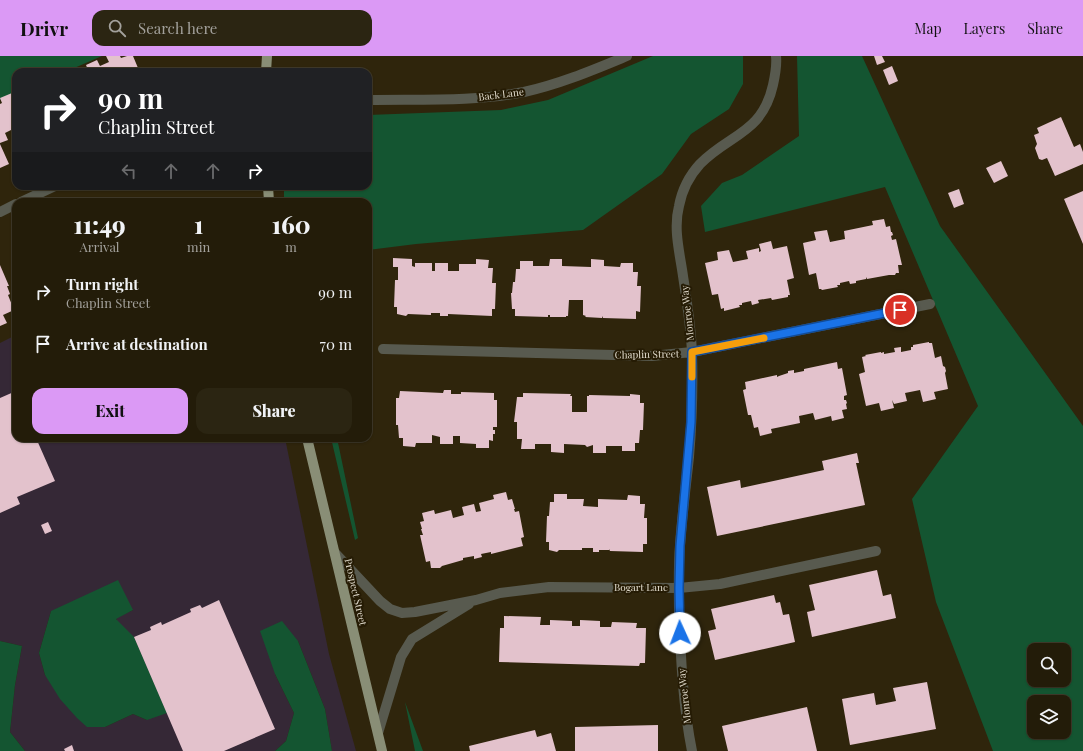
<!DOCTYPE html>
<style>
body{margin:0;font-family:"Playfair Display",serif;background:#2b2512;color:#f1f3f6;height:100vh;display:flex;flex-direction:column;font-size:15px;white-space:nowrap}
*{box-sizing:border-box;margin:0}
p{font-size:13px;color:#a3a19c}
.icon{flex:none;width:22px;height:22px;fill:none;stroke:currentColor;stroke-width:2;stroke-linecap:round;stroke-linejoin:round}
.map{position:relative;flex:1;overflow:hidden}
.drawer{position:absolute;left:12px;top:142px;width:360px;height:244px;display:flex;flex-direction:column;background:#231c09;border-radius:12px;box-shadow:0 1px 3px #0004,0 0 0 1px #403a2a}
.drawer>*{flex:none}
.hud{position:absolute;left:12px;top:12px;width:360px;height:122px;border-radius:12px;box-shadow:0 1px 3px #0004,0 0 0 1px #403a2a;background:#202124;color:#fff;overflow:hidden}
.tools{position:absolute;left:1027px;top:587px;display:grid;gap:8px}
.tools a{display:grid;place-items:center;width:44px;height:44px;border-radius:8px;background:#231c09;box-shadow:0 1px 3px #0004,0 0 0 1px #403a2a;font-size:20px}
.pin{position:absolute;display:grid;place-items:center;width:34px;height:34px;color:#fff;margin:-17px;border:2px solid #fff;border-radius:50%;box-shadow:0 1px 4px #0007}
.me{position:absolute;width:44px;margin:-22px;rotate:358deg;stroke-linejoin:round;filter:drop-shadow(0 0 3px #0008)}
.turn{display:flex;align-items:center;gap:14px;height:84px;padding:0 20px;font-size:18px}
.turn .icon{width:52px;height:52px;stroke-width:2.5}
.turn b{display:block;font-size:28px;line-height:34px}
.lanes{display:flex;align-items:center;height:38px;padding:0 20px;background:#0003;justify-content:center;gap:20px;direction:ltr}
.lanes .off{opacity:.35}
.eta{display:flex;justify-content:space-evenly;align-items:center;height:68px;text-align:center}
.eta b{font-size:24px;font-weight:800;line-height:28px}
.button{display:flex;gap:8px;margin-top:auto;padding:8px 20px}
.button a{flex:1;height:46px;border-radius:12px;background:#db99f5;color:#111;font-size:16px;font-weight:800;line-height:46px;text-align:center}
.button a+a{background:#2b2512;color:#f1f3f6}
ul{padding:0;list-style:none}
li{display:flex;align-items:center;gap:12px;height:52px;padding:0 20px}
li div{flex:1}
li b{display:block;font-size:15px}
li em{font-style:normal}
header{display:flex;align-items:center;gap:24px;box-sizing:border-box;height:56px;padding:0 20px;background:#db99f5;color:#111}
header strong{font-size:19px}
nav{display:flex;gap:22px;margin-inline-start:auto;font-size:14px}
.search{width:280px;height:36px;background:#2b2512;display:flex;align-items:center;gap:10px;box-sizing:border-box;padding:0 14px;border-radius:12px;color:#a3a19c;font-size:15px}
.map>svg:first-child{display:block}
</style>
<header>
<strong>Drivr</strong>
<div class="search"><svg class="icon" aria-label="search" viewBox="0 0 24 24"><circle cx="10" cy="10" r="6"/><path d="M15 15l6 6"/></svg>Search here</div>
<nav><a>Map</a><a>Layers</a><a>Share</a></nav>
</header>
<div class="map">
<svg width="1083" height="695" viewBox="0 0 1083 695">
<rect width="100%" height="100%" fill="#2f250c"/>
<path fill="#352836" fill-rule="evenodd" d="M16 279V382H285L329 598 356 695H332L325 653 298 585 275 618 294 657 286 685 275 695H25L10 676 15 629 22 590 0 585V287ZM133 554 116 562 147 664 133 658 105 671 45 619 39 597 51 555Z"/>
<path fill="#145531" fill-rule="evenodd" d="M0 0H102L65 16H16V37L0 44Z
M653 0H743V28L729 53 691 78 662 118 583 174 416 188 368 194V146H284V130H368V59L501 54 548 44Z
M797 0H862L940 170 1083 370V695H993L936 546 912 443 978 350 885 131 705 176 701 150 722 127 742 119 799 80ZM1034 594H1064V624H1034ZM1034 646H1064V676H1034Z
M331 382H337L358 482 355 484Z
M118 524 133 554 116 563 134 581 167 657 147 664 133 658 105 671H87L77 662 60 643 45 619 39 597 51 555Z
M282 565 298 585 325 653 332 695H275L286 685 294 657 275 618 260 575Z
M0 585 22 590 15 629 10 676 25 695H0Z
M405 646 423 695H415Z"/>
<path fill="#e3c2cc" d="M106 0H120L121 2 127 0H133L138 12 141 11 143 16H84L88 14 86 9 97 4 100 10 109 6Z
M874 0H882L885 6 877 9Z
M892 10 898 25 889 29 883 14Z
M75 11 77 16H62Z
M12 37 14 43 16 42V81L13 73 5 77 8 84 0 87V48L2 47 0 42Z
M1061 61 1074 91 1080 88 1083 96V108L1055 120 1047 102 1042 104 1039 103 1035 92 1037 88 1034 79 1039 77 1037 72Z
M0 88 9 108 0 112Z
M1001 105 1008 120 994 127 986 112Z
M180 130H194L182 135Z
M959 133 964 148 954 152 948 137Z
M1083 135V188L1064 143Z
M884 163 886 171 890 170 891 176H892L893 179 891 180 892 184 896 183 902 209H898L899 217H896L895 219H889L867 223 866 221V223L856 225V227L850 228 849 225 840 227V229H837L838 231 822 234 821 233H819L816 217 809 219 803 187 816 184 814 176 827 174 830 186 845 183 844 175 873 169 872 165Z
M771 185 773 193 787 190 794 222 787 224 790 239H788V241L772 244 771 242 758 244 759 247 752 249 751 245 742 247V249H739L740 251 724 255V252L721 253 718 238 712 239 705 207 718 204 717 196 729 194 733 206 748 203 746 195 759 192V196L761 195 759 188Z
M393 202 412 203V210L415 211V207H432V215H435V207H448V215H459V208H476V203L489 204 488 212H493L492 227H496L495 253H492V260L448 258V260H440V257H431V259L408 258 406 260 397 258V251H394L395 224H398V211H393Z
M550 203H562V210L591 211V203L604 204V210L620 211 621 207H633V216H638L637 230H641L640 256 636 255V263L603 262 602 260V262L585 261 586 260 583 259V244H569L568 260H566V261H550V259H548V261L515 260V253H512L511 237H512L513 226H515L516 213H520V205H533V210H549Z
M0 209 9 230H7L10 238 8 239 14 254 3 259 7 267 0 270Z
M929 286V287H932L935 302 941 300 943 310 945 311 946 315 945 317 948 333 934 336 936 343 923 346 920 334 905 337 907 345 894 348 892 344 894 352 881 355 879 347 866 350 859 318 865 316 862 301 866 300 865 299 881 296V297L884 296V298L895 296 894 292 901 291V296L911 294V291H913V289Z
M837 306 838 313 842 312 847 339 844 340V344H846L847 347 846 348 847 353 842 354 844 362 832 365 831 360 815 364 813 357 799 360 800 367 771 373 772 377 760 380 758 371 754 372 751 359H748L743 334 746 333 745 326 777 319V321L779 320 788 317V315L794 314V317L804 315V313Z
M444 334H451V338H461V336L494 337V344H497V371H493V374H495V378H493V385L489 384V392H476V388L460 387V380H453V388H440V381L432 379V387H416L415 391 403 390V382H399L398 369H396V342H399L400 335 443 337Z
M16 335V382H36L55 425 17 441 20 448 0 457V342Z
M523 337 571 338 570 340H572V356H587V340H589V339L630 340V338L640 339V347H644L643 374H640L639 387H635V395H622V390H606V397H593V389L587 391 585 389 564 388V397L551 396V388H535V393H521L522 383H517V366H514L517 341H523Z
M857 397 859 407H856L865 449 717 480 707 431 740 424 741 432 824 414 822 405Z
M506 436 508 444 512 443 515 453H514L515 456 519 455 524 481 521 482 523 490 491 498V496L481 498 482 501 474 503V500L463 502V504L442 510 440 512H431L430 505 426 506 420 479H423L421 473H422L420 466 424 465 422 457 434 454 435 458 451 454 453 462 464 459 462 451 474 448 476 456 481 455 479 447 494 443 493 439Z
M554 438H567V443H584L583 450 598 451V443L627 444 628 439 640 440V448H645L644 462H647V488H643V496L610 495 609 493V494H599V496H593V492H582V494H559L557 496 549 494V486H546L547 460H549L550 446H554Z
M48 466 52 475 45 478 41 469Z
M877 514 883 540 891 538 896 562 812 581 807 556 815 554 809 529Z
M774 539 776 547 780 546 783 559 789 558 795 586 715 604 708 575 716 573 711 553Z
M219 544 275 673 224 695H183L134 581 151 574 150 571 161 566 162 569 191 556 190 553 200 549 202 552Z
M504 560 541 561 540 569H550V564L572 565V570H580V564L600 565V571H611L612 566 637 567 636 572H646L645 607H640L639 610 499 606 500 572H504Z
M927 626 936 673 850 689 842 643 874 637 876 649 896 645 893 632Z
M807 651 817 695H728L722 670Z
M658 669V695H575V671Z
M535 674 537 681 551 677 556 695H470L469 690Z
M72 689 74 695H65L64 693Z"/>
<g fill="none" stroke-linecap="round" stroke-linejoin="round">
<path stroke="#585a4f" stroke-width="10" d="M368 44C419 43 473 46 524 36 560 28 593 14 627 0
M21 146 55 130
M0 156 16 148
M383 293 652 300 692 296 930 248
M335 497 380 545 390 553 402 557 415 556 476 544 500 537 549 531 679 532 720 528 876 495
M378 677 401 601 412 583 469 548
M692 695C683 650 681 605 679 559 679 536 678 512 680 489 682 459 686 430 689 401 692 366 693 331 692 297 691 271 687 246 683 220 680 198 673 173 679 150 682 134 689 120 700 108 729 78 762 78 773 29 775 20 777 9 776 0"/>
<path stroke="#898e76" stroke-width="10" d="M266 16 267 0
M268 130 269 146
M307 382 382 695"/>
</g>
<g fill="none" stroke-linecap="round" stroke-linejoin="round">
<g stroke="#114b97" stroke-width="10">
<path id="route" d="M680 577 679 532 680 490 691 366 692 296 900 254"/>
</g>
<use href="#route" stroke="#1a73e8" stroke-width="7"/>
<path stroke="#f59e0b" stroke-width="7" d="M692 321V296L764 282"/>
</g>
<g text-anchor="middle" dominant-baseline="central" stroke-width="4" stroke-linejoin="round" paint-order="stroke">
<g font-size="10" fill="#e1dbcd" stroke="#251b04">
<text transform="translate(501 38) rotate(-7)">Back Lane</text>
<text transform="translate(687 257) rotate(-96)">Monroe Way</text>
<text transform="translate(647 298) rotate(-1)">Chaplin Street</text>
<text x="641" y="531">Bogart Lane</text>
<text transform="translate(356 536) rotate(77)">Prospect Street</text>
<text transform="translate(684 640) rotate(-96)">Monroe Way</text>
</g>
</g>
</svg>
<div class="tools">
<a><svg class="icon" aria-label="search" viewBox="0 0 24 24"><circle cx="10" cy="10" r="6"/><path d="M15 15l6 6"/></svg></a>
<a><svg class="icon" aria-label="layers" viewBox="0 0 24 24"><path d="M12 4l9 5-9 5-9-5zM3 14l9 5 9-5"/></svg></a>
</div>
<div class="pin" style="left:900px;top:254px;background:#d93025"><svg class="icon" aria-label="arrive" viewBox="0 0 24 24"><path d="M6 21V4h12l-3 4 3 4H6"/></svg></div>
<svg class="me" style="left:680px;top:577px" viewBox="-20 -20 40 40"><circle r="19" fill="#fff"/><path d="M0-13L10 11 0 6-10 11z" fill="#1a73e8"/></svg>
<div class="hud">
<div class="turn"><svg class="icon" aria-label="right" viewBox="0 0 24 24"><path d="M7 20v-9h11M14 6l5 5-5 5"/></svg><div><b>90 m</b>Chaplin Street</div></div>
<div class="lanes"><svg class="icon off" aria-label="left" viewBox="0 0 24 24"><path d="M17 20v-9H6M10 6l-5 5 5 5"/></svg><svg class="icon off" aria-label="ahead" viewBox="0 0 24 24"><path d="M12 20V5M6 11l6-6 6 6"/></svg><svg class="icon off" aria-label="ahead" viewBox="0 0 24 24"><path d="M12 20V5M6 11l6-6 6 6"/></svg><svg class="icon" aria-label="right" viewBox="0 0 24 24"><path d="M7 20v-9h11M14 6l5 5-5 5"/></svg></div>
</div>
<section class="drawer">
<div class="eta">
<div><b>11:49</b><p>Arrival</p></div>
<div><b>1</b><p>min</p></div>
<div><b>160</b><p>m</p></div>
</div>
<ul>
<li><svg class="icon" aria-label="right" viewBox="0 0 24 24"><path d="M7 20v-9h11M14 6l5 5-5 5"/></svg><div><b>Turn right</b><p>Chaplin Street</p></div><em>90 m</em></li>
<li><svg class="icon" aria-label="arrive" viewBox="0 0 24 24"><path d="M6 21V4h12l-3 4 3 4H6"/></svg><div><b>Arrive at destination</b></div><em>70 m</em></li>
</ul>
<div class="button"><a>Exit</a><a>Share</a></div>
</section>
</div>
